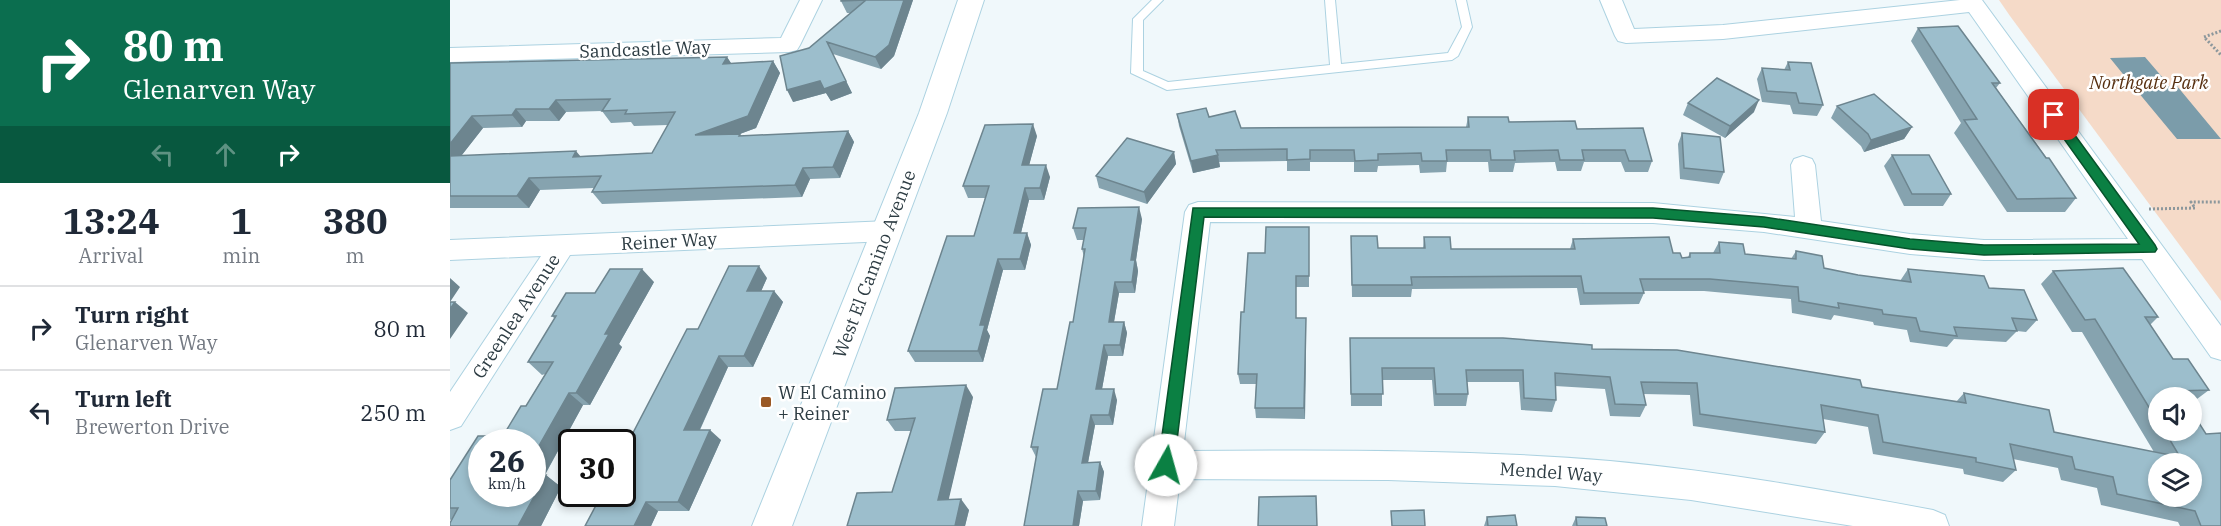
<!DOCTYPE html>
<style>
body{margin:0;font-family:"IBM Plex Serif",serif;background:#f6f6f7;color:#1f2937;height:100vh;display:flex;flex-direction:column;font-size:22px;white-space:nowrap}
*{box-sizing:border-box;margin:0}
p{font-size:20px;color:#747a83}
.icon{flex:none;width:33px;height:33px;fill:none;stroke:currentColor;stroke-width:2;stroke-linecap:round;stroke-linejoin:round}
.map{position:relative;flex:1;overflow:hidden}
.drawer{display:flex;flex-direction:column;background:#fff;width:450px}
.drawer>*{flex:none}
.banner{background:#0b6e4f;color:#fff;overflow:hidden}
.fabs{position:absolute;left:1698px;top:387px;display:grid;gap:12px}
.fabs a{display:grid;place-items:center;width:54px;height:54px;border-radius:50%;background:#fff;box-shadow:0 3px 9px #0003;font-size:30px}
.speed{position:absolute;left:18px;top:429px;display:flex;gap:12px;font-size:30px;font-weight:700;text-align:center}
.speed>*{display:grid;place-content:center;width:78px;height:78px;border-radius:50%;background:#fff;box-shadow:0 3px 9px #0003;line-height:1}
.speed small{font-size:15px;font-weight:400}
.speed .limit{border:3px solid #111;border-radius:9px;background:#fff;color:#111}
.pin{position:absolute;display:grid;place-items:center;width:51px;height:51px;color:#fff;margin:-26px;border-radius:12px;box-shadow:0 3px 9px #0006}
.me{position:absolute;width:66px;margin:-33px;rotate:7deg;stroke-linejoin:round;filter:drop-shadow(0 0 4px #0008)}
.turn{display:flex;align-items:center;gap:21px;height:126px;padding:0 24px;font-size:27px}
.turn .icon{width:78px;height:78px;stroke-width:2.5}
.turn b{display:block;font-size:42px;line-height:51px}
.lanes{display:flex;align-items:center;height:57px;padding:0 24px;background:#0003;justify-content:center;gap:30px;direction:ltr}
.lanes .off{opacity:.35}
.eta{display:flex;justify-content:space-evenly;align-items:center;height:102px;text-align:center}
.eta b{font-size:36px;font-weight:700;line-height:42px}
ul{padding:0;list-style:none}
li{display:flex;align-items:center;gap:18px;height:84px;padding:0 24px;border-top:2px solid #e0e1e3}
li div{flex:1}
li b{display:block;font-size:22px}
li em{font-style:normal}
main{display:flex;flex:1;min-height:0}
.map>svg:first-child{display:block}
</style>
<main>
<section class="drawer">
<div class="banner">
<div class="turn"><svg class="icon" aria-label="right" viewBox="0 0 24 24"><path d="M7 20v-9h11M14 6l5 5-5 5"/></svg><div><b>80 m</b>Glenarven Way</div></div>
<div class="lanes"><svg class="icon off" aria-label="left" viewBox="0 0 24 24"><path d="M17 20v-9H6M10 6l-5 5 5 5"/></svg><svg class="icon off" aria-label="ahead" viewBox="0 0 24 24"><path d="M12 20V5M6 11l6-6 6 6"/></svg><svg class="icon" aria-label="right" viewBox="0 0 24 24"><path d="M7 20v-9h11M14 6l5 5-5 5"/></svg></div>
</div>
<div class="eta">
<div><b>13:24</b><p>Arrival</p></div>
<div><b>1</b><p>min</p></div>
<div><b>380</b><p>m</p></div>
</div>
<ul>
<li><svg class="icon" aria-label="right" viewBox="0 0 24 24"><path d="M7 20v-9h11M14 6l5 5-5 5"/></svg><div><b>Turn right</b><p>Glenarven Way</p></div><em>80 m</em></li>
<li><svg class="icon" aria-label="left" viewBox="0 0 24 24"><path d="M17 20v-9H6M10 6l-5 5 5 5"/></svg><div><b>Turn left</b><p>Brewerton Drive</p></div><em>250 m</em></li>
</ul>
</section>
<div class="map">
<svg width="1771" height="526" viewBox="0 0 1771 526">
<rect width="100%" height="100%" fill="#f0f8fb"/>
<path fill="#f5dac8" d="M1549 0H1771V301L1560 16Z"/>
<path fill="#7b9caa" d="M1695 57 1713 78 1677 79 1660 58Z
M1683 86H1727L1771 139H1727Z"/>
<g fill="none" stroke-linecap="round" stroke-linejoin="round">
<g stroke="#acd2e1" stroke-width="2">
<path id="service" d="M702 0H713L693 20V71L718 82 880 65 875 0H885L891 64 998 53 1012 27 1006 0H1016L1022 27 1008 56 1002 60 717 90 681 73 683 19Z"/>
</g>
<g stroke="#acd2e1" stroke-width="2">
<path id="minor" d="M350 0H372L350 45 347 50 339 52 0 62V48L331 38Z
M1150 0H1172L1184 29 1273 25 1510 0H1532L1771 326V360L1761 357 1692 259 1534 260 1460 254 1314 232 1203 223 760 222 733 451C875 450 1018 449 1160 461 1268 471 1376 490 1483 510L1495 515 1499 526H1403L1241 500 1105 486 938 480 730 479 724 526H692L735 212 739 205 748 202 1203 203 1345 217 1341 165 1344 159 1353 156 1362 159 1365 165 1371 221 1460 234 1534 240 1678 239 1519 12 1273 39 1176 43 1168 41 1165 36Z
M438 221 447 224 451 231 447 238 438 241 120 255 11 426 0 430V392L91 256 0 260V240Z"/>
</g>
<g stroke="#acd2e1" stroke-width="2">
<path id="secondary" d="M508 0H534L497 113 342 526H302L469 113Z"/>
</g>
<path stroke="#8c979c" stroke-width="3" stroke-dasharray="2 2" stroke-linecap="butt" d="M1771 31 1754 37 1771 55
M1699 209 1745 208 1741 202H1771"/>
<use href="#service" fill="#fff" fill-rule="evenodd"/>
<use href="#minor" fill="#fff" fill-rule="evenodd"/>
<use href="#secondary" fill="#fff" fill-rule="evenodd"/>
</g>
<path fill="#86a3af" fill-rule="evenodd" d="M391 0H463L444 56 431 69 383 54 402 93 381 101 376 93 343 102 359 48 401 13H397L391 1Z
M1468 28 1550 83 1546 88 1626 198 1615 212H1557L1504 133 1511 123 1461 41Z
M277 57 281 63 323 61 330 73 306 128 290 134 292 136 398 131 404 142 390 178 360 179 352 197 152 204 142 192 144 188 90 190 79 208H0V63ZM152 111 161 123 181 122 184 126 218 125 202 153 130 156H11L33 128 72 127 76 121H109L116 112Z
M1338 62 1373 105 1367 116 1343 114 1340 105 1312 102 1307 79 1312 68 1334 70Z
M1238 103 1304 112 1275 138 1233 115Z
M1387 106 1462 127 1454 139 1414 152 1411 146 1381 118Z
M727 114 759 117 791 128 1016 127 1018 117 1127 129 1202 161 1198 172H1175L1171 162H1134L1131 171H1107L1105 162 1065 163 1063 172H1039L1038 162H997L996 172 970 173 969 165 928 166 927 172H904V162H860V171H837V161L769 162 770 167 743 173 729 126Z
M1232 133 1274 172 1269 184 1230 179 1228 144Z
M587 136 579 165 600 177 594 200H579L571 233H577L581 245 575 270H553L537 330 540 336 533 362H465L458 351 524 236 535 198H518L513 186Z
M724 152 726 164 697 204 649 188 646 176Z
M1442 155 1501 194 1493 206H1454L1434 166Z
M692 219 686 260 688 271 685 293H669L664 322H674L677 333 673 356H658L652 389 667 400 663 425H645L638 463 650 462 654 472 650 500 633 501 629 526H574L586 457 581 447 607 389 623 322 634 257 632 249 634 240H627L623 228Z
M859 227V287H846V318L856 329 855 419 806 418 805 408 806 384H790L788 374 794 312 815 253Z
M901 236 928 248H973L974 237 1001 249H1120L1123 239 1223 253 1232 258 1238 257 1240 253H1263L1269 242 1295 254 1341 259 1346 251 1374 268 1408 275 1450 281 1458 269 1539 288 1587 320 1576 332 1567 331 1556 342 1504 339 1497 347 1460 342 1457 330 1424 325 1423 322 1384 315 1381 320 1342 313 1341 299 1254 291H1193L1194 293 1189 304 1130 305 1127 288 962 289 961 297H902Z
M1603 271 1708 317 1700 325 1723 359 1759 390 1743 402H1742V398H1708V430H1742L1771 526H1730L1728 522 1651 505 1647 488 1611 480 1608 468 1563 459 1566 470 1553 482 1514 474 1513 469 1423 454 1418 427 1373 419 1375 432 1366 444 1243 426 1240 395 1193 394 1196 405 1190 417 1160 416 1155 389 1105 386 1106 400 1102 412 1071 410 1069 382H1017L1018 394 1016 406H984L982 380H932V406H901L900 338 1142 349 1412 387 1506 402 1514 393 1604 432 1704 452 1632 332H1622L1591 284Z
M317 278 311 291H324L333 302 303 367H278L250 430 271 440 239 511H208L201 526H135L248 329Z
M204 282 169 344 172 347 140 405H133L95 475 111 487 91 526H0L2 519 0 520V480L53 436 76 406 95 374 92 375 78 362 105 319 102 316 145 293Z
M523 397 498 500 519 510 515 526H397L442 492 461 431H445L437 420Z
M1037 517 1067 526H1034Z
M1126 517 1157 526H1122Z"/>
<path fill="#6d858f" d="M454 0H463L444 56 431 69 425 57Z
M277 57 284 68 273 64Z
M323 61 330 73 306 128 254 147 245 135Z
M370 81H396L402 93 381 101 376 93 343 102 337 90Z
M106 100 116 112 109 121 99 109Z
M1309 100 1304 112 1275 138 1280 126Z
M66 109 76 121 72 127 62 115Z
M22 116 33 128 1 169 0 167V144Z
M583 124 587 136 576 177 572 165Z
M1462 127 1454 139 1414 152 1421 140Z
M398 131 404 142 390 178 383 167Z
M126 151 136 163 123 157Z
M724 152 726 164 697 204 694 192Z
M768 155 770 167 743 173 741 161Z
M596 165 600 177 594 200 590 188Z
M353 168 360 179 352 197 345 185Z
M79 178 90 190 79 208 67 196Z
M575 188 579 200 568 245 564 233Z
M689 207 692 219 686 260 688 271 685 293 682 282 681 260Z
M577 233 581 245 575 270 570 259Z
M548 259 553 270 537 330 540 336 533 362 528 351 530 325Z
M309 266 317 278 306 303 297 291Z
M192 269 204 282 169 344 172 347 140 405 126 393 155 334Z
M0 278 10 287 0 302Z
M665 282 669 293 662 333 659 322Z
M324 291 333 302 303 367 294 356Z
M5 302 18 313 0 339V309Z
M856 318V329L855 419 854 408Z
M674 322 677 333 673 356 670 345Z
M654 345 658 356 650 400 646 389Z
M269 356 278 367 245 440 234 430Z
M516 385 523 397 496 511 488 500Z
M664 389 667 400 663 425 659 415Z
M119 393 133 405 88 487 82 483V458Z
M641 415 645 425 636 473 632 463Z
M260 430 271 440 239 511 228 502Z
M650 462 654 472 650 500 646 491Z
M96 475 111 487 91 526H68Z
M628 491 633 501 629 526H623Z
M511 499 519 510 515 526H505Z
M196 502 208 511 201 526H184Z"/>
<path fill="#9cbecc" stroke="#6d858f" stroke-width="1.5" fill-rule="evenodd" d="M391 0H454L439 45 425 57 377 42 396 81 374 89 370 81 337 90 330 56 359 48 416 0 391 1Z
M1508 26 1550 83H1542L1596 158H1599L1626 198 1567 199 1514 120 1527 119 1468 28Z
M277 57 273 64 323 61 298 116 245 135 290 134 289 136 398 131 383 167 353 168 345 185 142 192 151 176 79 178 67 196H0V156L126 151 123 157 202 153 225 112 175 114 177 110 152 111 160 99 106 100 99 109H66L62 115 22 116 0 144V63Z
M1338 62 1361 63 1373 105 1349 103 1346 93 1317 91 1312 68 1340 70Z
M1267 78 1309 100 1280 126 1238 103Z
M1424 94 1462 127 1421 140 1418 134 1387 106Z
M756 108 759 117 785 111 791 128 1019 127 1018 117H1058L1059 122 1125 121 1127 129 1193 128 1202 161H1179L1175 150H1132L1134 160H1110L1108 150 1064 151 1065 160H1041L1040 150H996L997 161H972L971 153 928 154V160L905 161 904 150H860V159L837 160V149L766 150 768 155 741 161 727 114Z
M583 124 572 165H596L590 188H575L564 233H577L570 259H548L530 325H535L528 351H458L497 236H524L539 186H513L535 125Z
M1232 133 1270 137 1274 172 1234 168Z
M677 138 724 152 694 192 646 176Z
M1442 155H1479L1501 194H1462Z
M689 207 681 260H685L682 282H665L659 322H674L670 345H654L646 389H664L659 415H641L632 463 650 462 646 491H628L623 526H574L588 447H581L593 389H607L620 322H623L635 249H632L636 228H623L628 208Z
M816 227H859V276H846V318H856L854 408H805L807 374H788L791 312H794L798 253H815Z
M901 236H927L928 248H975L974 237H1000L1001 249H1125L1123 239 1219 237 1223 253H1230L1232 258 1240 257V253H1270L1269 242 1293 244 1295 254 1346 259V251L1372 256 1374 268 1408 275 1461 282 1458 269 1534 276 1539 288 1574 290 1587 320 1562 318 1567 331 1504 327 1507 336 1470 331 1466 318 1433 314 1432 310 1388 303 1389 308 1349 301 1348 287 1260 279H1190L1194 293H1134L1131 276 961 277 962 285H902Z
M279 266H309L297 291H324L294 356H269L234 430H260L228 502H196L184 526H135L152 494H172V454L237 329H248Z
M1673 268 1708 317H1695L1723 359H1738L1759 390 1727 391 1732 398H1708V422L1645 319 1635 320 1603 271Z
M160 269H192L155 334H159L126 393H119L82 458V442H32V494H82V476L96 475 68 526H0V523L8 508H0V480L28 436H53L71 406H76L103 362H78L106 316H102L116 293H145Z
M0 302H5L0 309Z
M900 338H1053L1142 345V349L1227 350 1410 380 1412 387 1516 403 1514 393 1599 410 1604 432 1730 457 1714 430H1742V412L1756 434 1771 433V526H1751L1745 511 1667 494 1663 477 1625 469 1622 457 1560 444 1566 470 1526 462V458L1433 442 1428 415 1371 405 1375 432 1250 414 1247 383 1191 382 1196 405 1165 404 1160 377 1105 373 1106 400 1074 398 1073 370H1016L1018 394H986L984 368H932L933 394H901ZM1708 464H1742V496H1708Z
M516 385 488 500 511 499 505 526H397L407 493 442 492 465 418 437 420 445 388Z
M866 496 867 526H808L809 497Z
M974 510 975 526H942L941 511Z
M1065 515 1067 526H1038L1037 517Z
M1126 517 1155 518 1157 526H1127Z"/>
<path fill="#0b8043" stroke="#07532c" stroke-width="1.5" d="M1604 111 1608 112 1705 245 1707 249 1705 252 1534 255 1460 249 1314 227 1203 218 754 217 724 465 722 470 716 473 710 470 708 465 743 208H1203L1314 217 1460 239 1534 245 1689 244 1599 118 1598 115Z"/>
<rect fill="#9a5925" stroke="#fff" stroke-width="2" x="310" y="396" width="12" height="12" rx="3"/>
<g text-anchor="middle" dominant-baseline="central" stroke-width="5" stroke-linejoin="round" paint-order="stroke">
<g font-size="18" fill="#2d3c43" stroke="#fff">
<text transform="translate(195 49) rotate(-2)">Sandcastle Way</text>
<text transform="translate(219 241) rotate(-3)">Reiner Way</text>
<text transform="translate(424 264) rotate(-69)">West El Camino Avenue</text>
<text transform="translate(66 316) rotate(-57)">Greenlea Avenue</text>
<text transform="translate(1101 472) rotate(4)">Mendel Way</text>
</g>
<g font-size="18" font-style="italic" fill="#572f10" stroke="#fff">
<text x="1699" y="82">Northgate Park</text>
</g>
<g font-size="18" fill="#2d3c43" stroke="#fff" text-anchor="start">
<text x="328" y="392">W El Camino<tspan x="328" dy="21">+ Reiner</tspan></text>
</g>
</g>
</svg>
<div class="fabs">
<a><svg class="icon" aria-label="sound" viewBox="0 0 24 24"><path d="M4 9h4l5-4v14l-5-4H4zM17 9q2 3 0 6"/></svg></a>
<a><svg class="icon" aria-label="layers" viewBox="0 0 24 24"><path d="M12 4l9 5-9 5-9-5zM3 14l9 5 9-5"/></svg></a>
</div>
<div class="speed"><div>26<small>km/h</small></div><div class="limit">30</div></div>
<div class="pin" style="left:1604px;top:115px;background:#d93025"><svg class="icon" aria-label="arrive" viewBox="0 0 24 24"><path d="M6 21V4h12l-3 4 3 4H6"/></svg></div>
<svg class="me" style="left:716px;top:465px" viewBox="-20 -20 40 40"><circle r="19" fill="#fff"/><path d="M0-13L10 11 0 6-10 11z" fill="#0b8043"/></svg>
</div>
</main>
